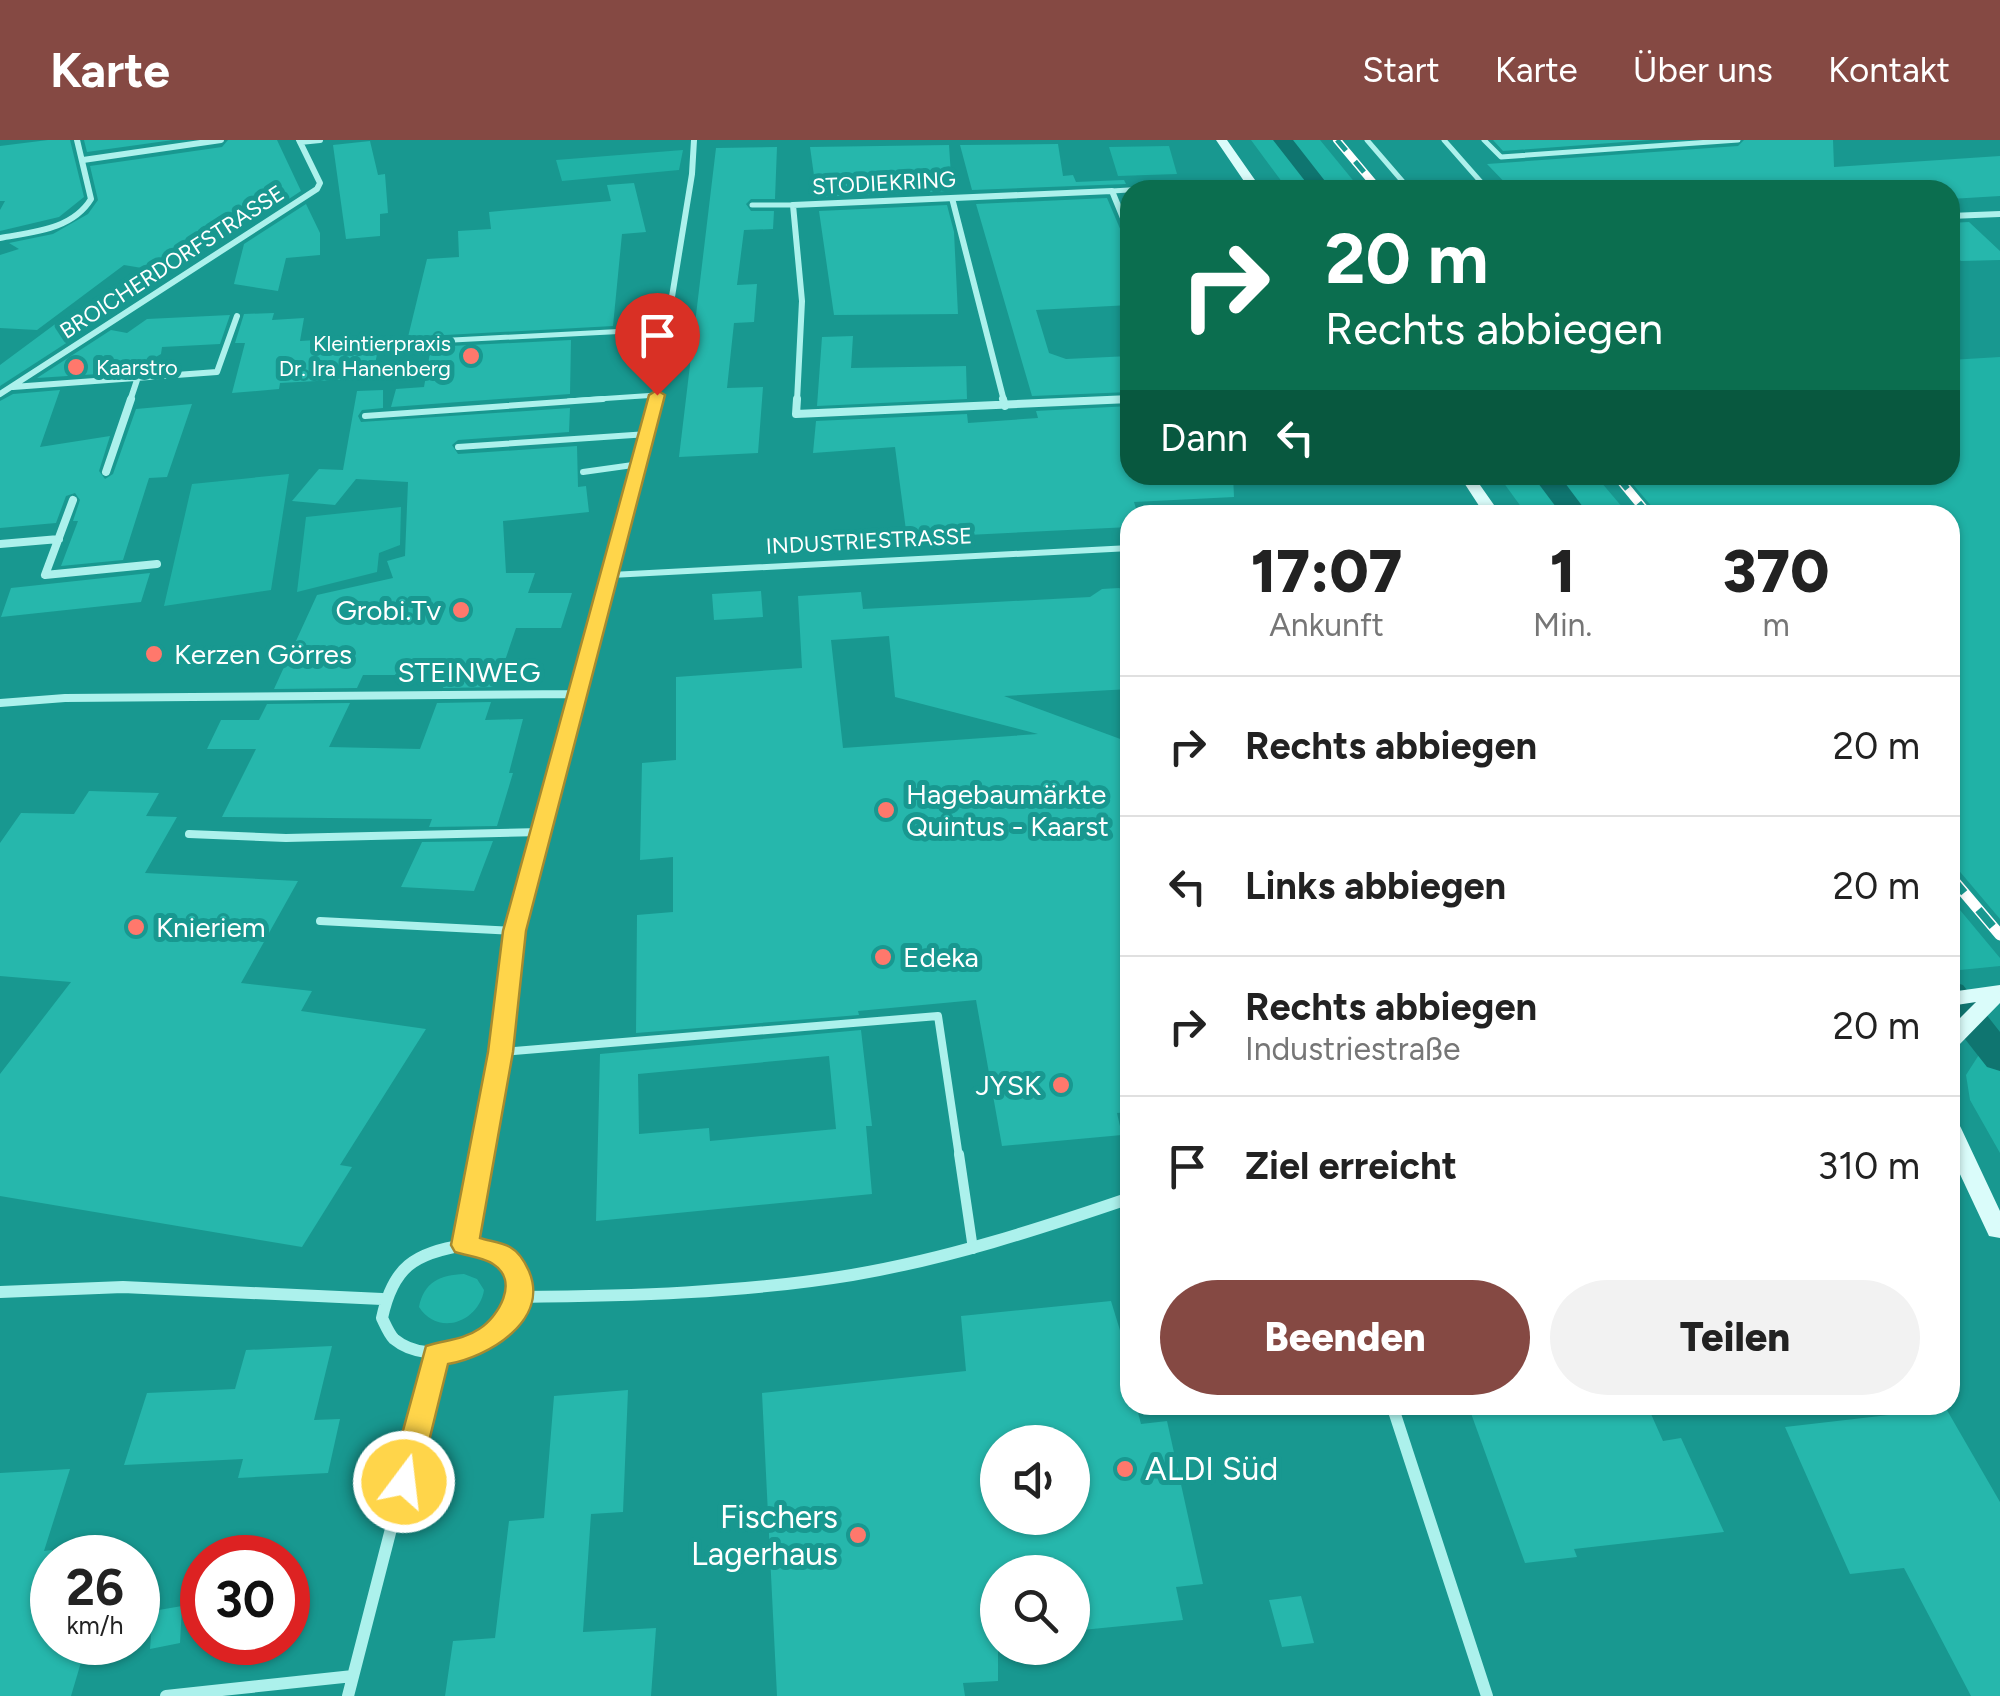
<!DOCTYPE html>
<html lang="de">
<meta charset="utf-8">
<style>
body{margin:0;font-family:Figtree,sans-serif;background:#f2f2f2;color:#222;height:100vh;display:flex;flex-direction:column;font-size:38px;white-space:nowrap}
*{box-sizing:border-box;margin:0}
p{font-size:32px;color:#767676}
.icon{flex:none;width:55px;height:55px;fill:none;stroke:currentColor;stroke-width:2;stroke-linecap:round;stroke-linejoin:round}
.map{position:relative;flex:1;overflow:hidden}
.drawer{position:absolute;left:1120px;top:365px;width:840px;height:910px;display:flex;flex-direction:column;background:#fff;border-radius:30px;box-shadow:0 2px 8px #0004}
.drawer>*{flex:none}
.guide{position:absolute;left:1120px;top:40px;width:840px;height:305px;border-radius:30px;box-shadow:0 2px 8px #0004;background:#0b6e4f;color:#fff;overflow:hidden}
.fabs{position:absolute;left:980px;top:1285px;display:grid;gap:20px}
.fabs a{display:grid;place-items:center;width:110px;height:110px;border-radius:50%;background:#fff;box-shadow:0 2px 8px #0004;font-size:50px}
.speed{position:absolute;left:30px;top:1395px;display:flex;gap:20px;font-size:50px;font-weight:700;text-align:center}
.speed>*{display:grid;place-content:center;width:130px;height:130px;border-radius:50%;background:#fff;box-shadow:0 2px 8px #0004;line-height:1}
.speed small{font-size:25px;font-weight:400}
.speed .limit{border:15px solid #d22;background:#fff;color:#111}
.pin{position:absolute;display:grid;place-items:center;width:85px;height:85px;color:#fff;margin:-102px -42px;border-radius:50% 50% 50% 0;rotate:-45deg;box-shadow:0 0 10px #0007}
.pin .icon{rotate:45deg}
.me{position:absolute;width:110px;margin:-55px;rotate:15deg;stroke-linejoin:round;filter:drop-shadow(0 0 8px #0008)}
.turn{display:flex;align-items:center;gap:35px;height:210px;padding:0 40px;font-size:45px}
.turn .icon{width:130px;height:130px;stroke-width:2.5}
.turn b{display:block;font-size:70px;line-height:85px}
.then{display:flex;align-items:center;height:95px;padding:0 40px;background:#0003;gap:20px;font-size:38px}
.eta{display:flex;justify-content:space-evenly;align-items:center;height:170px;text-align:center}
.eta b{font-size:60px;font-weight:800;line-height:70px}
.action{display:flex;gap:20px;margin-top:auto;padding:20px 40px}
.action a{flex:1;height:115px;border-radius:60px;background:#854943;color:#fff;font-size:40px;font-weight:800;line-height:115px;text-align:center}
.action a+a{background:#f2f2f2;color:#222}
ul{padding:0;list-style:none}
li{display:flex;align-items:center;gap:30px;height:140px;padding:0 40px;border-top:2px solid #e0e0e0}
li div{flex:1}
li b{display:block;font-size:38px}
li em{font-style:normal}
header{display:flex;align-items:center;gap:60px;box-sizing:border-box;height:140px;padding:0 50px;background:#854943;color:#fff}
header strong{font-size:48px}
nav{display:flex;gap:55px;margin-inline-start:auto;font-size:35px}
.map>svg:first-child{display:block}
</style>
<header>
<strong>Karte</strong>
<nav><a>Start</a><a>Karte</a><a>Über uns</a><a>Kontakt</a></nav>
</header>
<div class="map">
<svg width="2000" height="1556" viewBox="0 0 2000 1556">
<rect width="100%" height="100%" fill="#189890"/>
<path fill="#20b2a6" d="M1251 0H1320L1361 50H1288Z
M1169 6 1177 34 1118 36 1109 7Z
M683 10 679 30 562 41 556 20Z
M2000 217V779L1950 720V375H1659L1625 335H1950V220Z
M289 334 271 450 164 466 192 344Z
M1498 335H1595L1629 375H1527Z
M401 367 400 405 379 413 377 432 297 452 306 377Z
M1950 758 2000 818V826L1950 831Z
M2000 899V1013L1970 960 1966 935 1982 910Z
M464 1134 477 1139 484 1150C479 1182 438 1197 419 1167 424 1142 440 1135 464 1134Z"/>
<g fill="none" stroke-linecap="round" stroke-linejoin="round">
<path fill="#0f7570" fill-rule="evenodd" d="M1273 0H1293L1332 50H1312Z
M1532 335H1559L1589 375H1562Z
M1950 841 1963 845 2000 892V931L1987 927 1950 880Z"/>
</g>
<path fill="#26b7ac" fill-rule="evenodd" d="M48 0H70L84 57 59 77 0 91V70L5 61H0V6Z
M84 0H173L87 12Z
M228 0H277L301 51 249 85 252 74 148 129 124 125 37 190 0 188V115L19 109 9 103 53 94 88 74 98 60 90 26 222 7Z
M1493 0H1651L1503 11Z
M1744 0H1833L1834 27 2000 16V56L1950 59V50H1512L1487 24 1738 6Z
M370 1 378 35 385 34 388 73 380 74V96L346 99 333 5Z
M1058 4 1063 36 1073 35 1076 42 1124 40 1126 44 972 50 960 5Z
M949 5 952 51 817 57 810 7Z
M777 7 775 59H751L746 64 751 71H774L773 89 744 90 737 145 757 144 754 182 734 183 727 248 763 247 758 313 679 317 716 8Z
M634 43 646 92 622 94 613 186 408 197 427 119 459 117 458 91 491 89 489 72 611 61 607 45Z
M1107 58 1124 98 1130 102V165L1036 170 1049 213 1066 219 1130 216V252L1032 256 976 64Z
M306 64 320 93V115L286 118 278 151 234 144 244 104Z
M947 65 954 92 958 174 834 175 819 71Z
M1969 82 2000 111V120L1961 121 1950 112V83Z
M274 173 272 180 304 178 300 201 381 196 372 238 280 243 279 249 232 253 245 203H235L244 174Z
M230 175 220 204 162 207 161 214 129 232 37 238 111 190 127 193 147 179Z
M58 182 91 187 0 246V225Z
M853 196 851 228 966 226 967 259 817 266 822 197Z
M571 200 570 254 391 267 396 249 424 247 431 207Z
M60 250 40 307 110 296 99 331 105 339 113 334 136 269 192 264 167 337 149 338 123 420 61 426 78 381H73L80 360 75 353 66 356 56 383 0 388V261L13 254Z
M383 250V268L362 270 358 276 361 282 570 268 569 292 458 300 452 305 458 314 577 306 578 347 586 346 589 372 503 381 506 433H535L528 453H572L561 488H516L496 547 443 548 448 535H363L357 548 274 549 317 455 393 438 387 421 405 416 408 342 356 339 335 365 292 361 319 329 343 330 357 251Z
M1130 266V335H1233L1234 357 1134 362 1138 375H1130V387L907 398 895 307 813 313 816 281 967 274 968 283 1038 278 1036 271Z
M150 433 141 462 1 477 11 448Z
M1119 448 1130 453V549L1004 556 1123 600 1130 622V972L1117 973 1122 995 1002 1006 976 860 858 871 859 875 636 893 637 775 673 772V717L640 720 642 623 676 620V537L802 528 798 456 861 452 863 469 1090 457 1102 449ZM889 496 895 557 1038 594 843 608 831 500Z
M761 451 763 477 714 480 712 454Z
M491 562 485 580 523 579 509 633H513L497 686 429 687 432 679 222 677 256 609H207L221 580H259L267 564 350 563 329 607 420 609 437 563Z
M89 651 159 653 146 676 177 677 145 733 298 741 241 843 312 851 301 871 426 889 340 1025 352 1027 302 1107 0 1056V934L71 842 0 836V703L21 673 74 674Z
M493 701 474 751 401 747 422 702Z
M861 890 872 986H866L872 1054 596 1081 600 914ZM829 916 836 989 710 1001 709 988 639 994 638 934Z
M1111 1161 1130 1223V1265H1136L1141 1284 1167 1281 1203 1444 1176 1447 1183 1480 1072 1491V1432H998V1541L963 1543 965 1556H777L762 1253 966 1231 961 1176ZM998 1302H1072V1378H998Z
M332 1206 314 1280 340 1279 328 1333 238 1338 243 1319 124 1325 147 1253 235 1249 246 1210Z
M628 1250 623 1372 591 1374 583 1492 656 1488 651 1556H445L453 1501 495 1498 509 1381 544 1378 554 1256Z
M1468 1265H1647L1663 1301 1681 1298 1724 1392 1574 1409 1577 1417 1525 1423Z
M1901 1265H1944L2000 1362V1556H1971L1904 1428 1850 1434 1785 1287 1906 1273Z
M70 1329 44 1411 52 1410V1502H87L71 1556H0V1333Z
M1301 1456 1314 1503 1282 1507 1269 1460Z
M182 1466 180 1503 150 1509 153 1471Z"/>
<g fill="none" stroke-linecap="round" stroke-linejoin="round">
<path stroke="#acf1ec" stroke-width="5" d="M1367 0 1410 50
M1444 0 1488 50
M1484 0 1501 17 1738 0
M1112 51 1162 48
M752 65H793
M415 202 667 189
M568 261 657 255"/>
<path stroke="#acf1ec" stroke-width="6" d="M365 276 603 259
M458 307 648 294
M583 332 640 324
M611 435 1130 408"/>
<path stroke="#acf1ec" stroke-width="8" d="M189 694 286 698 541 692
M320 781 514 791
M501 912 938 876 959 1017"/>
<path stroke="#acf1ec" stroke-width="10" d="M959 1014 973 1109"/>
<path stroke="#acf1ec" stroke-width="6" d="M300 2 320 0
M83 20 221 0
M952 58 1004 261
M1950 76 2000 74
M0 98C32 92 72 90 91 59L77 0
M13 247 217 232 237 176
M0 254 317 49 320 43 299 0
M130 261 138 237
M655 261 692 34 694 0
M797 261 802 161 793 65 1112 51 1130 95
M1076 261 1130 259"/>
<path stroke="#acf1ec" stroke-width="8" d="M797 259 796 274 1130 259
M1003 259 1005 266
M106 332 131 259
M73 360 45 435 157 424
M0 404 59 399
M0 563 65 558 578 554
M567 593 656 259"/>
<path stroke="#acf1ec" stroke-width="10" d="M481 1017 501 912 514 791 567 591"/>
<path stroke="#acf1ec" stroke-width="12" d="M465 1105 482 1014
M465 1105 484 1107 513 1126C515 1138 519 1154 515 1165 500 1205 430 1229 394 1199 389 1194 385 1184 382 1178 393 1127 414 1113 465 1105Z
M0 1152 123 1147 382 1159
M519 1157C630 1156 742 1153 852 1135 947 1119 1039 1089 1130 1058
M1392 1265 1487 1556
M166 1556 353 1536
M348 1556 436 1214"/>
<path fill="#dafcfa" fill-rule="evenodd" d="M1216 0H1227L1262 50H1250Z
M1459 335H1473L1501 375H1485Z
M2000 845V863L1958 906 1950 909V888L1976 862 1950 866V852Z
M1950 980 1958 982 1961 988 2000 1071V1098L1989 1096 1950 1013Z"/>
<g stroke="#fff" stroke-width="8">
<path id="rail-far2" d="M1337 0 1379 50"/>
</g>
<g stroke="#fff" stroke-width="9">
<path id="rail-far1" d="M1616 335 1649 375"/>
</g>
<g stroke="#fff" stroke-width="11">
<path id="rail" d="M1950 736 2000 795"/>
</g>
<use href="#rail-far2" stroke="#189890" stroke-width="5" stroke-dasharray="14" stroke-linecap="butt"/>
<use href="#rail-far1" stroke="#189890" stroke-width="6" stroke-dasharray="18" stroke-linecap="butt"/>
<use href="#rail" stroke="#189890" stroke-width="8" stroke-dasharray="22" stroke-linecap="butt"/>
</g>
<path fill="#ffd54a" stroke="#a68a30" stroke-width="2.5" d="M657 250 665 255 526 791 513 912 480 1098C489 1101 501 1102 510 1107 519 1112 525 1122 529 1131 550 1181 488 1217 448 1224L419 1342 415 1352 404 1355 393 1352 389 1342 426 1206C444 1200 463 1200 479 1189 498 1177 520 1141 493 1124 483 1117 467 1116 455 1112L451 1105 488 912 503 791 649 255Z"/>
<g fill="#ff786c" stroke="#189890" stroke-width="4">
<circle cx="471" cy="216" r="10"/>
<circle cx="76" cy="227" r="10"/>
<circle cx="461" cy="470" r="10"/>
<circle cx="154" cy="514" r="10"/>
<circle cx="886" cy="670" r="10"/>
<circle cx="136" cy="787" r="10"/>
<circle cx="883" cy="817" r="10"/>
<circle cx="1061" cy="945" r="10"/>
<circle cx="1125" cy="1329" r="10"/>
<circle cx="858" cy="1395" r="10"/>
</g>
<g text-anchor="middle" dominant-baseline="central" stroke-width="10" stroke-linejoin="round" paint-order="stroke">
<g font-size="22" fill="#fff" stroke="#189890">
<text transform="translate(884 43) rotate(-3)">STODIEKRING</text>
<text transform="translate(172 122) rotate(-33)">BROICHERDORFSTRASSE</text>
<text transform="translate(869 401) rotate(-3)">INDUSTRIESTRASSE</text>
</g>
<g font-size="22" fill="#fff" stroke="#189890" text-anchor="end">
<text x="451" y="203">Kleintierpraxis<tspan x="451" dy="25">Dr. Ira Hanenberg</tspan></text>
<text x="96" y="227" text-anchor="start">Kaarstro</text>
</g>
<g font-size="28" fill="#fff" stroke="#189890" text-anchor="start">
<text x="441" y="470" text-anchor="end">Grobi.Tv</text>
<text x="174" y="514">Kerzen Görres</text>
<text x="906" y="654">Hagebaumärkte<tspan x="906" dy="32">Quintus - Kaarst</tspan></text>
<text x="156" y="787">Knieriem</text>
<text x="903" y="817">Edeka</text>
<text x="1041" y="945" text-anchor="end">JYSK</text>
</g>
<g font-size="28" fill="#fff" stroke="#189890">
<text x="469" y="532">STEINWEG</text>
</g>
<g font-size="32" fill="#fff" stroke="#189890" text-anchor="start">
<text x="1145" y="1329">ALDI Süd</text>
<text x="838" y="1377" text-anchor="end">Fischers<tspan x="838" dy="37">Lagerhaus</tspan></text>
</g>
</g>
</svg>
<div class="fabs">
<a><svg class="icon" aria-label="sound" viewBox="0 0 24 24"><path d="M4 9h4l5-4v14l-5-4H4zM17 9q2 3 0 6"/></svg></a>
<a><svg class="icon" aria-label="search" viewBox="0 0 24 24"><circle cx="10" cy="10" r="6"/><path d="M15 15l6 6"/></svg></a>
</div>
<div class="speed"><div>26<small>km/h</small></div><div class="limit">30</div></div>
<div class="pin" style="left:657px;top:255px;background:#d93025"><svg class="icon" aria-label="arrive" viewBox="0 0 24 24"><path d="M6 21V4h12l-3 4 3 4H6"/></svg></div>
<svg class="me" style="left:404px;top:1342px" viewBox="-20 -20 40 40"><circle r="17" fill="#ffd54a" stroke="#fff" stroke-width="3"/><path d="M0-11L8 9 0 5-8 9z" fill="#fff"/></svg>
<div class="guide">
<div class="turn"><svg class="icon" aria-label="right" viewBox="0 0 24 24"><path d="M7 20v-9h11M14 6l5 5-5 5"/></svg><div><b>20 m</b>Rechts abbiegen</div></div>
<div class="then">Dann<svg class="icon" aria-label="left" viewBox="0 0 24 24"><path d="M17 20v-9H6M10 6l-5 5 5 5"/></svg></div>
</div>
<section class="drawer">
<div class="eta">
<div><b>17:07</b><p>Ankunft</p></div>
<div><b>1</b><p>Min.</p></div>
<div><b>370</b><p>m</p></div>
</div>
<ul>
<li><svg class="icon" aria-label="right" viewBox="0 0 24 24"><path d="M7 20v-9h11M14 6l5 5-5 5"/></svg><div><b>Rechts abbiegen</b></div><em>20 m</em></li>
<li><svg class="icon" aria-label="left" viewBox="0 0 24 24"><path d="M17 20v-9H6M10 6l-5 5 5 5"/></svg><div><b>Links abbiegen</b></div><em>20 m</em></li>
<li><svg class="icon" aria-label="right" viewBox="0 0 24 24"><path d="M7 20v-9h11M14 6l5 5-5 5"/></svg><div><b>Rechts abbiegen</b><p>Industriestraße</p></div><em>20 m</em></li>
<li><svg class="icon" aria-label="arrive" viewBox="0 0 24 24"><path d="M6 21V4h12l-3 4 3 4H6"/></svg><div><b>Ziel erreicht</b></div><em>310 m</em></li>
</ul>
<div class="action"><a>Beenden</a><a>Teilen</a></div>
</section>
</div>
